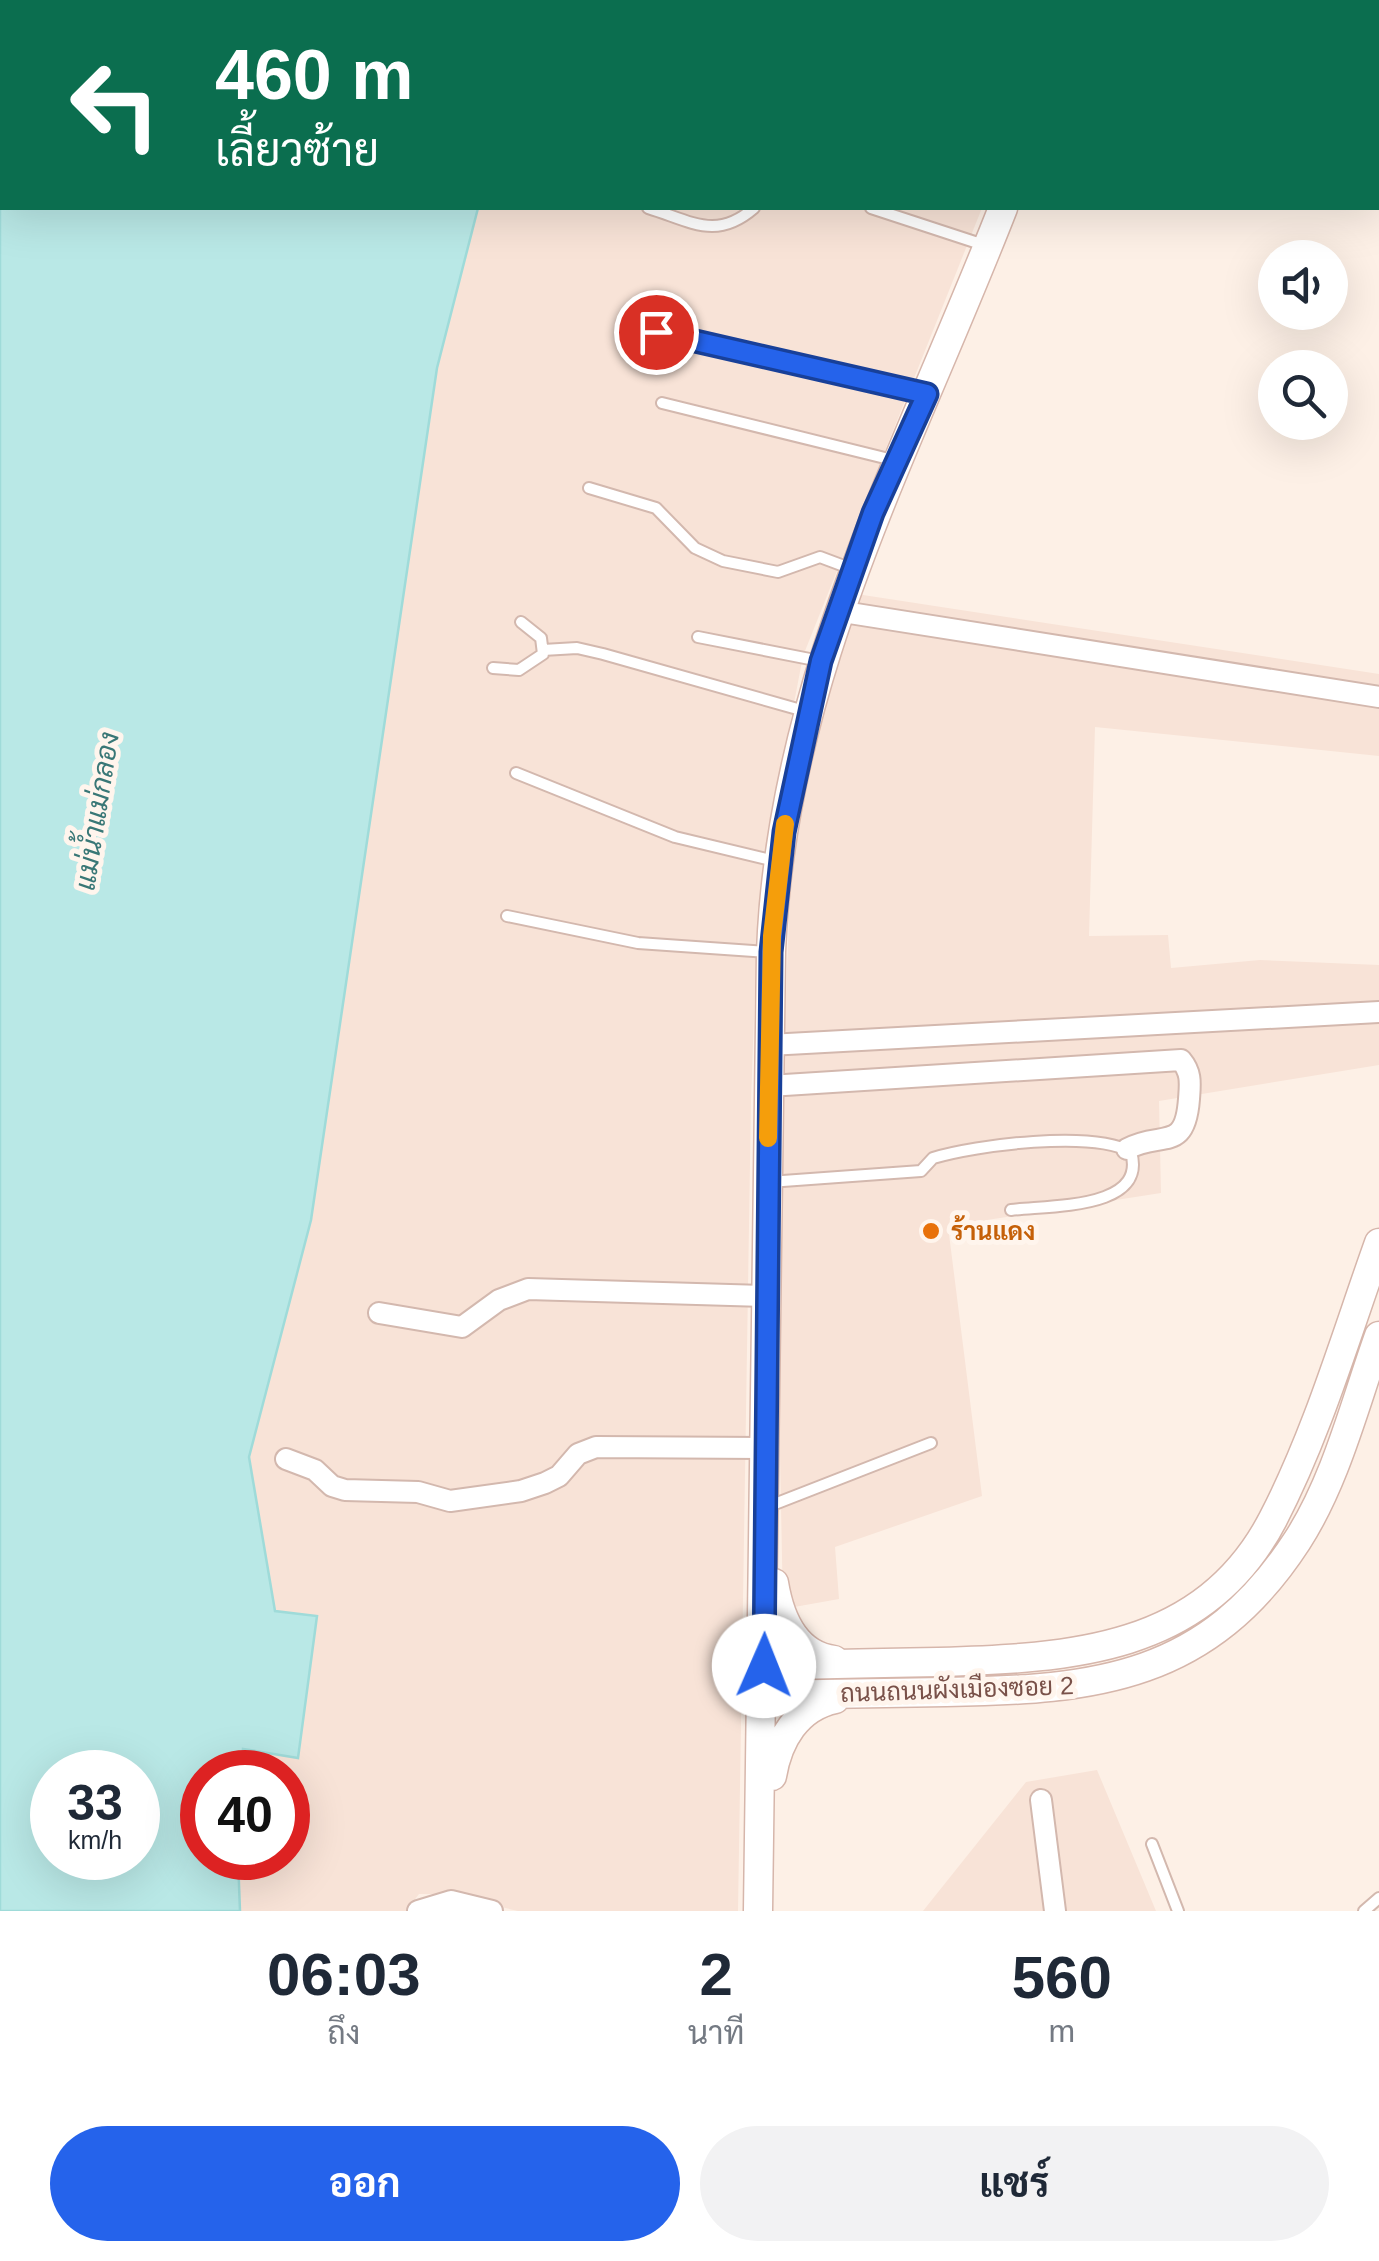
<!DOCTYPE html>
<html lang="th">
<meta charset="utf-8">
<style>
body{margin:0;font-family:Helvetica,Sarabun,sans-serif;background:#f2f2f3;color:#1f2937;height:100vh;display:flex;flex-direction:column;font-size:38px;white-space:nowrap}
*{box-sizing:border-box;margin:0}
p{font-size:32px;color:#747a83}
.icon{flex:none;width:55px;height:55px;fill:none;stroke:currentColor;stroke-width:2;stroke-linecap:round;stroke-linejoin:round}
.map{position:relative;height:1911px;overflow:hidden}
.side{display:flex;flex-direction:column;background:#fff;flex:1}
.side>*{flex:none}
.hud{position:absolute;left:0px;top:0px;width:1380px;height:210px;box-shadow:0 10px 40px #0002;background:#0b6e4f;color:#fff;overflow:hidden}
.buttons{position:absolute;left:1258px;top:240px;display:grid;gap:20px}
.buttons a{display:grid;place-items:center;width:90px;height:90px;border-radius:50%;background:#fff;box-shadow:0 10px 40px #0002;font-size:50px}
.speed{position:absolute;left:30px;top:1750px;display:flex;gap:20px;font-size:50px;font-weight:700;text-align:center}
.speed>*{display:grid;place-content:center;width:130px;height:130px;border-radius:50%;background:#fff;box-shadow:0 10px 40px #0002;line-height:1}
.speed small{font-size:25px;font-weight:400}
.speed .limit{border:15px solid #d22;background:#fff;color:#111}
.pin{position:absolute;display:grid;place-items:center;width:85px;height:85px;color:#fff;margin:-42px;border:5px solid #fff;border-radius:50%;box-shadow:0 2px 10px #0007}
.me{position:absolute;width:110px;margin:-55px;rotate:1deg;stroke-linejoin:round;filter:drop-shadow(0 0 8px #0008)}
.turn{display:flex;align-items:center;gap:35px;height:210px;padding:0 50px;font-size:45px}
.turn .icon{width:130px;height:130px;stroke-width:2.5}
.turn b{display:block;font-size:70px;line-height:85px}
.eta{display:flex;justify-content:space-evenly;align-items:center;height:170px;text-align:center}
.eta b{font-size:60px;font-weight:700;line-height:70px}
.cta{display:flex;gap:20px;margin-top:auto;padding:20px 50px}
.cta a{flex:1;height:115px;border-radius:60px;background:#2563eb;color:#fff;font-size:40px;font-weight:700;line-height:115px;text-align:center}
.cta a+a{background:#f2f2f3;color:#1f2937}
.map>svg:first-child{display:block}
</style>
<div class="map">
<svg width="1379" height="1911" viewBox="0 0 1379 1911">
<rect width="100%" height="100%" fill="#fdf0e6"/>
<path fill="#f8e3d7" d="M532 0H1068L531 2Z
M478 208H982L803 656 770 829 757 931 751 1101 738 1911H518L446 1894H419L406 1911H240L238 1858H288V1772H241L242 1748 317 1616 275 1611 249 1457 311 1220 437 368Z
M850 593 1379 674V756L1095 727 1089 936 1168 935 1171 968 1260 960 1379 965V1065L1159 1101 1161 1193 948 1226 982 1496 835 1547 839 1599 783 1609 776 1248 792 841Z
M1097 1770 1156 1911H923L1026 1782Z"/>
<path fill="#b9e8e6" stroke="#9fdbd9" stroke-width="2.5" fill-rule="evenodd" d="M0 0H532L2 2V208H478L437 368 311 1220 249 1457 275 1611 317 1616 298 1758 243 1749 241 1772H202V1858H238L240 1911H0ZM52 1772H138V1858H52Z"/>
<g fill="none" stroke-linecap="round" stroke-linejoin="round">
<g stroke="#d3b8ae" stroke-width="14">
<path id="lane" d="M1022 0 1028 2
M648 208C691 221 716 241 754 208
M871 208 987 246
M656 332 923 393
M662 403 893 460
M589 488 656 508 695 548 723 561 778 572 820 557 852 569
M698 637 820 661
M543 650 577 648 603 654 808 712
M493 668 519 670 543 654 541 638 521 622
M516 773 675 837 775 861
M507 916 638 943 767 952
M769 1182 921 1171 933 1158C976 1145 1092 1130 1131 1152 1148 1210 1049 1205 1011 1210
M767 1507 931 1443
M1152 1844 1178 1911
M1364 1911 1379 1898"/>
</g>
<g stroke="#d3b8ae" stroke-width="24">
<path id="street" d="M837 611 1379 697
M769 1045 1379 1012
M769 1086 1181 1060C1192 1073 1190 1084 1189 1099 1185 1154 1161 1130 1127 1149
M379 1313 462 1327 499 1300 528 1289 766 1296
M286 1459 315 1470 332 1486 345 1490 418 1492 450 1501 521 1491 545 1483 559 1476 578 1454 596 1447 765 1448
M1041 1800 1055 1911
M418 1911 451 1901 492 1911"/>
</g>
<g stroke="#d6b6ab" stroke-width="31">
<path id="secondary" d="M1084 2 1085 0
M774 1583C780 1619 795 1655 834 1660
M764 1666C822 1664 880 1663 938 1662 1069 1658 1204 1652 1273 1519 1318 1432 1346 1335 1379 1243
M763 1695C824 1694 885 1693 946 1692 1097 1690 1208 1678 1297 1541 1336 1481 1355 1403 1379 1336
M772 1776C778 1740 797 1707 835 1699
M758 1911 771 952C781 680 907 454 1003 208"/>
</g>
<use href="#lane" stroke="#fff" stroke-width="10"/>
<use href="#street" stroke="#fff" stroke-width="20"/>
<use href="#secondary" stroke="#fff" stroke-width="28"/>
</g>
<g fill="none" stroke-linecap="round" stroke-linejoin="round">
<g stroke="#184099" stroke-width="25">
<path id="route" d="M656 332 927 394 873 513 821 661 784 832 771 952 764 1666"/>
</g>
<use href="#route" stroke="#2563eb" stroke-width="18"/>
<path stroke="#f59e0b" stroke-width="18" d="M768 1138 772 936 785 824"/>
</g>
<circle fill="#e8710a" stroke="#fff5ed" stroke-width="4" cx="931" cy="1231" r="10"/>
<g text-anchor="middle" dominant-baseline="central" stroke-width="10" stroke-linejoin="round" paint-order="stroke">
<g font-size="25" font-weight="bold" fill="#c56008" stroke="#fff5ed" text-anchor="start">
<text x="951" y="1231">ร้านแดง</text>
</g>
<g font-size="25" fill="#795149" stroke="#fff5ed">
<text transform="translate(957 1689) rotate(-2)">ถนนถนนผังเมืองซอย 2</text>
</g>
<g font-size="28" font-style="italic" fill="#397776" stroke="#fff5ed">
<text transform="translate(97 811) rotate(-81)">แม่น้ำแม่กลอง</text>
</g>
</g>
</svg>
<div class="buttons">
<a><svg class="icon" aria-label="sound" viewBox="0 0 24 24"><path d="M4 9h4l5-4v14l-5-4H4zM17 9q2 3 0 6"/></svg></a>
<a><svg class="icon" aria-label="search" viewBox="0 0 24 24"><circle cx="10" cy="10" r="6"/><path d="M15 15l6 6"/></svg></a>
</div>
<div class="speed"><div>33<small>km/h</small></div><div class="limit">40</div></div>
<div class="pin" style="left:656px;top:332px;background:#d93025"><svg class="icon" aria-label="arrive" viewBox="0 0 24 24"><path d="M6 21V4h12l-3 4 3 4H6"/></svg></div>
<svg class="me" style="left:764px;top:1666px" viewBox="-20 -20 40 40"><circle r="19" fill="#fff"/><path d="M0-13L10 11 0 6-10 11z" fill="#2563eb"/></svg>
<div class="hud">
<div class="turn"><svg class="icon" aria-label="left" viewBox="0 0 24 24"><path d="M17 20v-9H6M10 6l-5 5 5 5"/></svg><div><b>460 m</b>เลี้ยวซ้าย</div></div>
</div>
</div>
<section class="side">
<div class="eta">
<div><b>06:03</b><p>ถึง</p></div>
<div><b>2</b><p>นาที</p></div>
<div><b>560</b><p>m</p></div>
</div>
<div class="cta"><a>ออก</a><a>แชร์</a></div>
</section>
